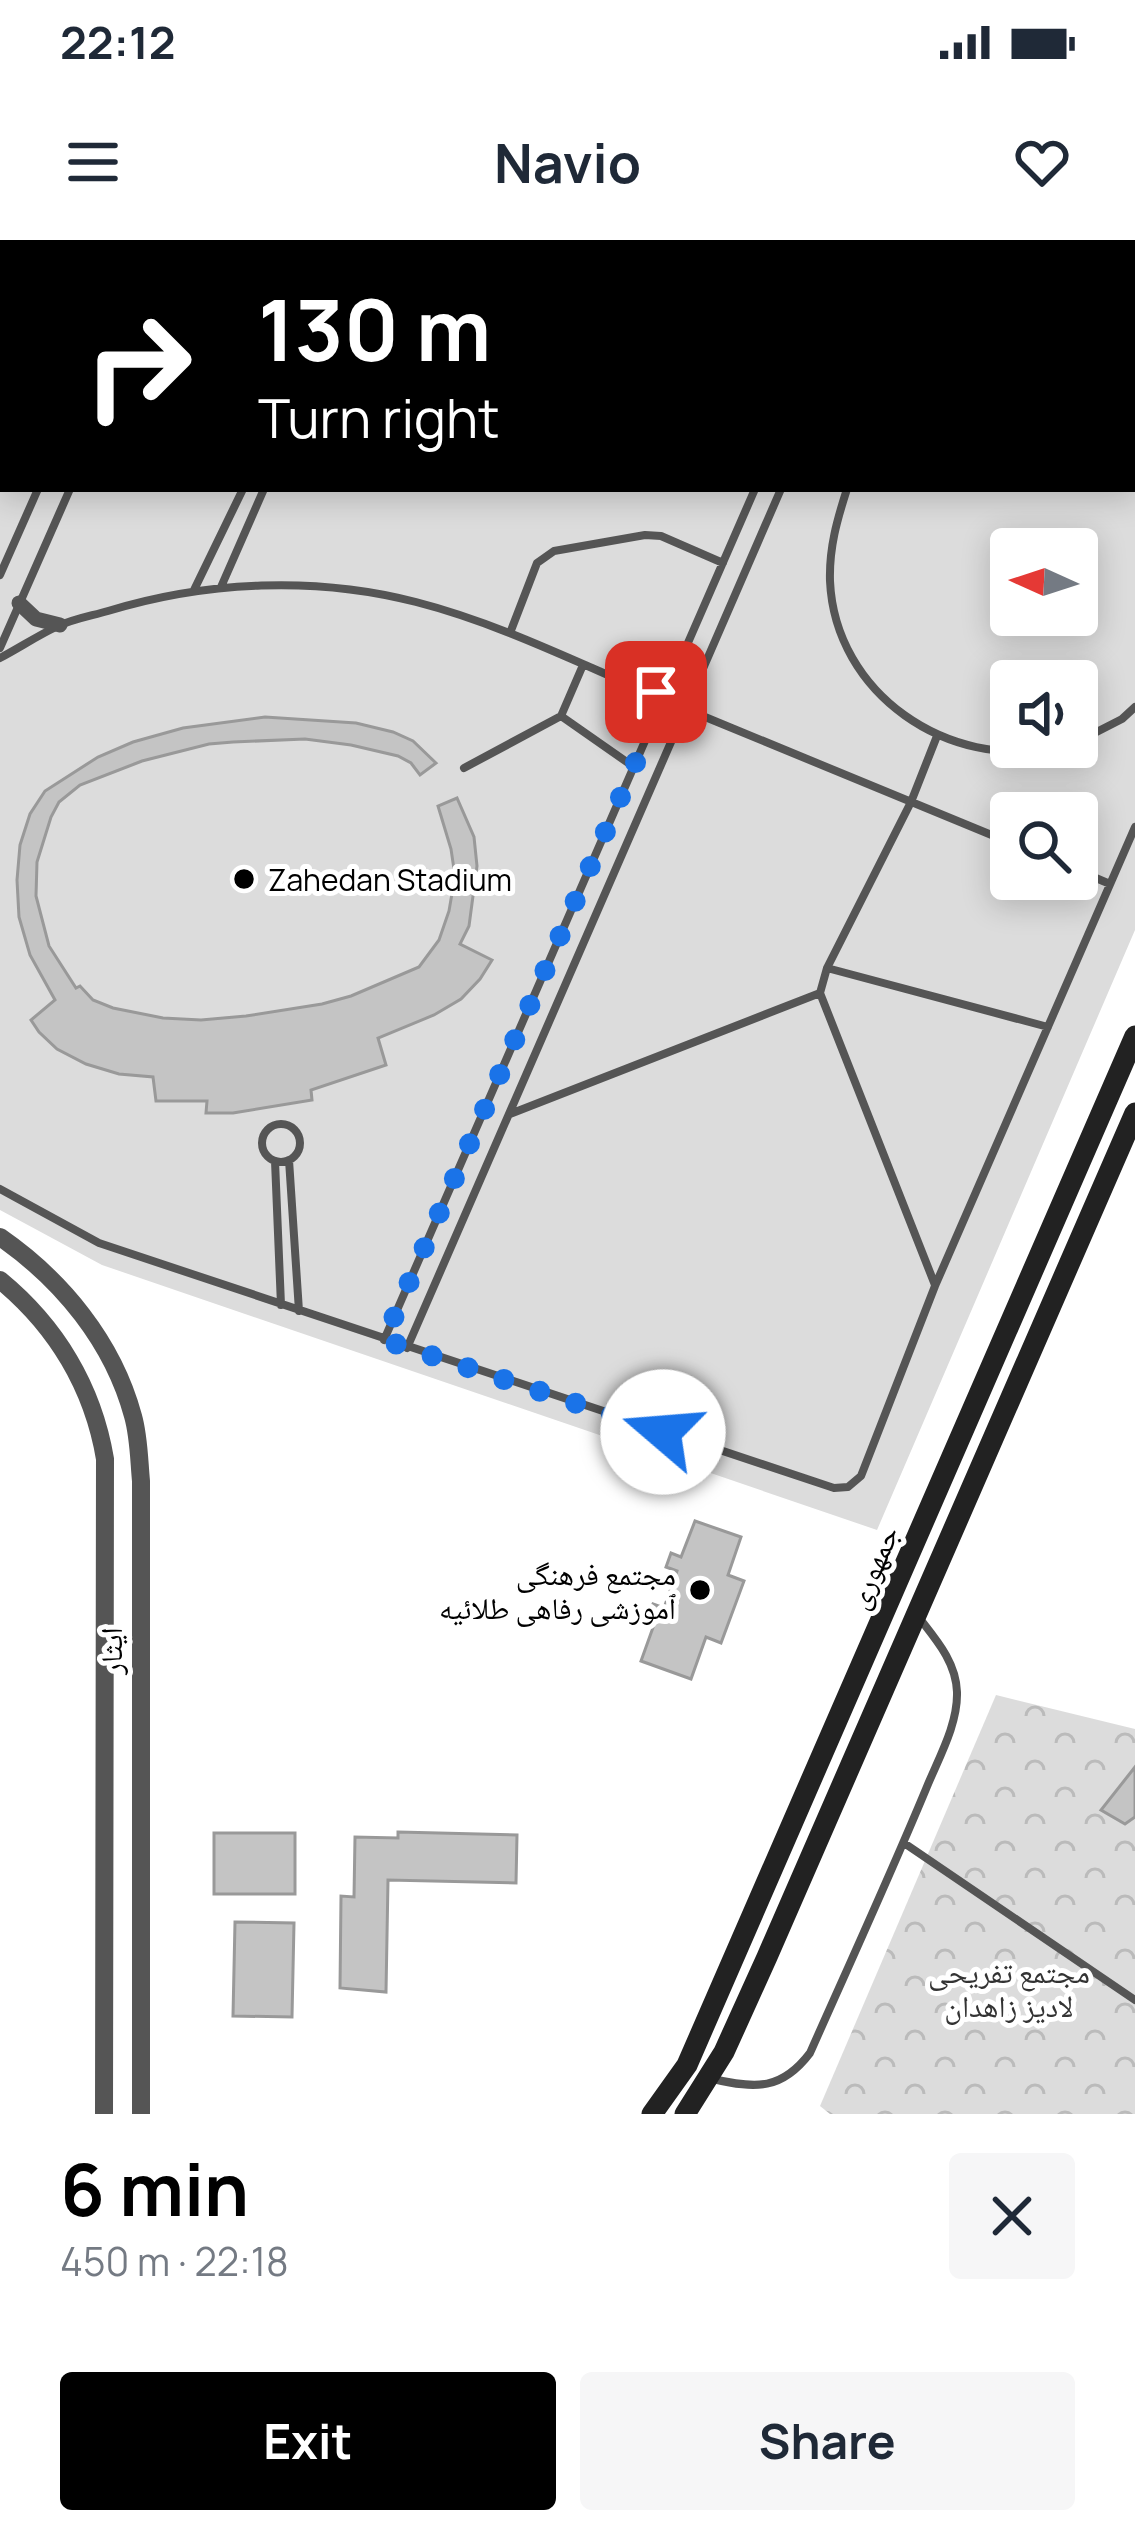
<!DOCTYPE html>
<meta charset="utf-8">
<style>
body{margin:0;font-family:Manrope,"Noto Naskh Arabic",sans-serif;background:#f6f6f7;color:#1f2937;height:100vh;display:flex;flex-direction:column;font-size:45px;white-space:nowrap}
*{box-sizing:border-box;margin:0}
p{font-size:39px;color:#747a83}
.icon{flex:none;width:66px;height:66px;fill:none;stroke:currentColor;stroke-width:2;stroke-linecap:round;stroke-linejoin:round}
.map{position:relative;height:1874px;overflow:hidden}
.panel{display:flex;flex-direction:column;background:#fff;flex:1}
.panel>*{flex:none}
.top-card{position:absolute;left:0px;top:0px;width:1137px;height:252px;box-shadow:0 6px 30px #0003;background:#000;color:#fff;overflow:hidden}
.needle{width:78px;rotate:273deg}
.fabs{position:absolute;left:990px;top:288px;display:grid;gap:24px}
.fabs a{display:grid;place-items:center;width:108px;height:108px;border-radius:12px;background:#fff;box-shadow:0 6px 30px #0003;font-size:60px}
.pin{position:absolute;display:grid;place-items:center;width:102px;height:102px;color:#fff;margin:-51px;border-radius:24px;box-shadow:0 6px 18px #0006}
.me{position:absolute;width:132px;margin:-66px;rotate:288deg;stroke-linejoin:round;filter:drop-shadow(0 0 9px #0008)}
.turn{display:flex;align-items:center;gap:42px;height:252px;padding:0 60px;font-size:54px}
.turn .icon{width:156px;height:156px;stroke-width:2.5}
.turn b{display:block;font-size:84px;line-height:102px}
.round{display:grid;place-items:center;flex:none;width:126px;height:126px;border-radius:12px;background:#f6f6f7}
.head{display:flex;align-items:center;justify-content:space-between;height:204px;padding:0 60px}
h1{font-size:72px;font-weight:700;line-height:90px;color:#000}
.cta{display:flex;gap:24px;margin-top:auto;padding:24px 60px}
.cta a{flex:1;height:138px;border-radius:12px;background:#000;color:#fff;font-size:48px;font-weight:700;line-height:138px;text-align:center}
.cta a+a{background:#f6f6f7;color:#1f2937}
.status{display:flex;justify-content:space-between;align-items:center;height:84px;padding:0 60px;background:#fff;direction:ltr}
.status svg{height:33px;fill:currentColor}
header{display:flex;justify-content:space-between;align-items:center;height:156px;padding:0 60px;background:#fff;font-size:54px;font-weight:700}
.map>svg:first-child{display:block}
</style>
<div class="status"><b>22:12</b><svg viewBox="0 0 49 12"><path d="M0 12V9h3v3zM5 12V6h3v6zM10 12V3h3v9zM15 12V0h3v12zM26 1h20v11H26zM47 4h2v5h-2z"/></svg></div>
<header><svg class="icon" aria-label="menu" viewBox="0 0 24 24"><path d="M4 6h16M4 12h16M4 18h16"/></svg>Navio<svg class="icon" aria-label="heart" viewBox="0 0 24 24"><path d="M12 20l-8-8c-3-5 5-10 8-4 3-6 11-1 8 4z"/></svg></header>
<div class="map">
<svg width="1135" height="1874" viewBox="0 0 1135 1874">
<defs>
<pattern id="park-crowns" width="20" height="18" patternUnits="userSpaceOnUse" patternTransform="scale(3)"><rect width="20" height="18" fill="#dcdcdc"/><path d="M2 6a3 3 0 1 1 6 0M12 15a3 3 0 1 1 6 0" fill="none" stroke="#bbb"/></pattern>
</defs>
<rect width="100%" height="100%" fill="#fff"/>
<path fill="url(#park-crowns)" d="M996 1455 1135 1489V1874H830L820 1866Z"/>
<path fill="#dcdcdc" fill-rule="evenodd" d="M0 0H1135V690L877 1290 102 1025 0 970ZM3 3H1134V249H3ZM1011 309H1077V375H1011ZM1011 441H1077V507H1011ZM1011 573H1077V639H1011Z"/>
<path fill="#c4c4c4" stroke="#999" stroke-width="3" d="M265 477 356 483 393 492 413 501 436 523 420 535 411 523 398 516 351 505 305 499 233 502 209 504 142 521 80 545 59 562 51 577 37 622 36 656 49 706 76 748 80 746 93 760 113 768 163 778 201 780 246 776 322 764 351 756 419 727 439 700 449 671 455 636 451 609 438 566 457 558 474 597 477 626 469 686 460 704 492 720 480 739 461 759 434 775 378 798 386 825 311 850 312 860 233 873H206L207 861H156L153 837 119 834 86 824 57 809 39 792 31 780 55 760 30 715 19 677 17 640 20 605 30 574 45 551 98 517 133 502 183 488Z
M695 1281 741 1297 728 1335 744 1341 721 1403 706 1397 691 1439 641 1421 655 1382 647 1379 653 1364 664 1368 677 1331 666 1327 671 1313 681 1317Z
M1135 1527V1577L1125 1584 1101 1570Z
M398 1592 517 1595 516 1643 388 1640 386 1752 340 1748 341 1656 354 1657 355 1597 398 1598Z
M214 1593H295V1654H214Z
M235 1682 294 1683 292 1777 233 1776Z"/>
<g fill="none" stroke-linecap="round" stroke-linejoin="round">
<path stroke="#555" stroke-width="8" d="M471 0 477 3
M531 0 537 3
M604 0V3
M146 3 148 0
M178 3 179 0
M361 3 363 0
M387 3 389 0
M863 3 864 0
M889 3 890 0
M959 3 961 0
M847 249C837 280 829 308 830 341 835 454 949 531 1056 507
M0 335 38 249
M221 347 264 249
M194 350 243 249
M510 393 537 323 554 311 645 295 661 296 723 323
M0 408 70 249
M0 418C19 408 37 396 56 387 72 379 91 376 108 371 206 341 316 336 416 362 498 383 576 422 654 455
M583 425 561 476 634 527
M670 444 755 249
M692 454 781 249
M693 472 1011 603
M1077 502 1122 479 1135 467
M464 528 561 476
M1077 630 1110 644
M827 728 1048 787
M510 874 820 753
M262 903a19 19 0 1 1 38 0a19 19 0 1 1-38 0Z
M289 920 299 1071
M275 921 281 1065
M0 949 99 1003 834 1248 848 1247 861 1236 935 1046 1135 587
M935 1045 820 753 827 728 911 562 937 496
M384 1100 655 478C644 449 671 433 692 454L694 471 684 484 667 486 655 478
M407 1108 678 486
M904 1603 1135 1760
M713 1839C756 1849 782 1850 810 1813 849 1725 889 1638 926 1549 938 1519 958 1485 957 1452 956 1423 938 1402 920 1379"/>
<path stroke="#555" stroke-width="15" d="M19 363 36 379 60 385"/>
<path stroke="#555" stroke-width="18" d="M0 997C62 1040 113 1102 133 1176 139 1197 139 1220 141 1241V1874
M0 1040C56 1086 93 1147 105 1219L104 1874"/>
<path stroke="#222" stroke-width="21" d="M652 1874 687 1825 1135 796
M685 1874 724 1812 767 1717 1135 873"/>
</g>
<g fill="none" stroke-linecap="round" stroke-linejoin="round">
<path stroke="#1a73e8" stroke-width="21" stroke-dasharray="0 37.8" d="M656 452 652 468 655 478 384 1100 663 1192"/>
</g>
<g fill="#000" stroke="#fff" stroke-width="4.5">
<circle cx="244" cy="639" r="12"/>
<circle cx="700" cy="1350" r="12"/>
</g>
<g text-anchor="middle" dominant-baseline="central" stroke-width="10" stroke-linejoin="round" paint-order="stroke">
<g font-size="30" fill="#000" stroke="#fff" text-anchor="start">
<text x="268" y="639">Zahedan Stadium</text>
<text x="676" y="1333" text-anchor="end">مجتمع فرهنگی<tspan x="676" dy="34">ٱموزشی رفاهی طلائیه</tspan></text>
</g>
<g font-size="30" fill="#000" stroke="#fff">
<text transform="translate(872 1327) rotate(-67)">جمهوری</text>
<text transform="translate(110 1411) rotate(-90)">ایثار</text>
</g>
<g font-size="30" fill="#333" stroke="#fff">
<text x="1009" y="1731">مجتمع تفریحی<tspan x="1009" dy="34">لادیز زاهدان</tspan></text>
</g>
</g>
</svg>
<div class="fabs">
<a><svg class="needle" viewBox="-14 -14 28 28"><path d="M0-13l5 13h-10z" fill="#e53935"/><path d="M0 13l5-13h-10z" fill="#747a83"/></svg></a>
<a><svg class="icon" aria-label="sound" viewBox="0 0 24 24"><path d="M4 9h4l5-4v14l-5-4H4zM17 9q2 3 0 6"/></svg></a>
<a><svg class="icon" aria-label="search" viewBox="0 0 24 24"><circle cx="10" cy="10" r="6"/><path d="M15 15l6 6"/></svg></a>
</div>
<div class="pin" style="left:656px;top:452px;background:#d93025"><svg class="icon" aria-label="arrive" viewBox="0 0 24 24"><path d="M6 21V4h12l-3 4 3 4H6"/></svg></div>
<svg class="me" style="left:663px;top:1192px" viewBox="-20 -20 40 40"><circle r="19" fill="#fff"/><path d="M0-13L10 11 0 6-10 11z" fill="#1a73e8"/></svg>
<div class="top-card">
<div class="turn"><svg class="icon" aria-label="right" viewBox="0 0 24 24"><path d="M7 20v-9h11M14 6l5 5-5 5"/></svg><div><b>130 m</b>Turn right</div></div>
</div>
</div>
<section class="panel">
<div class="head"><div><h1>6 min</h1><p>450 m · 22:18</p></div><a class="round"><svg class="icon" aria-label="close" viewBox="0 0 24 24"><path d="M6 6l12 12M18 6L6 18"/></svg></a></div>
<div class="cta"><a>Exit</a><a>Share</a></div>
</section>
